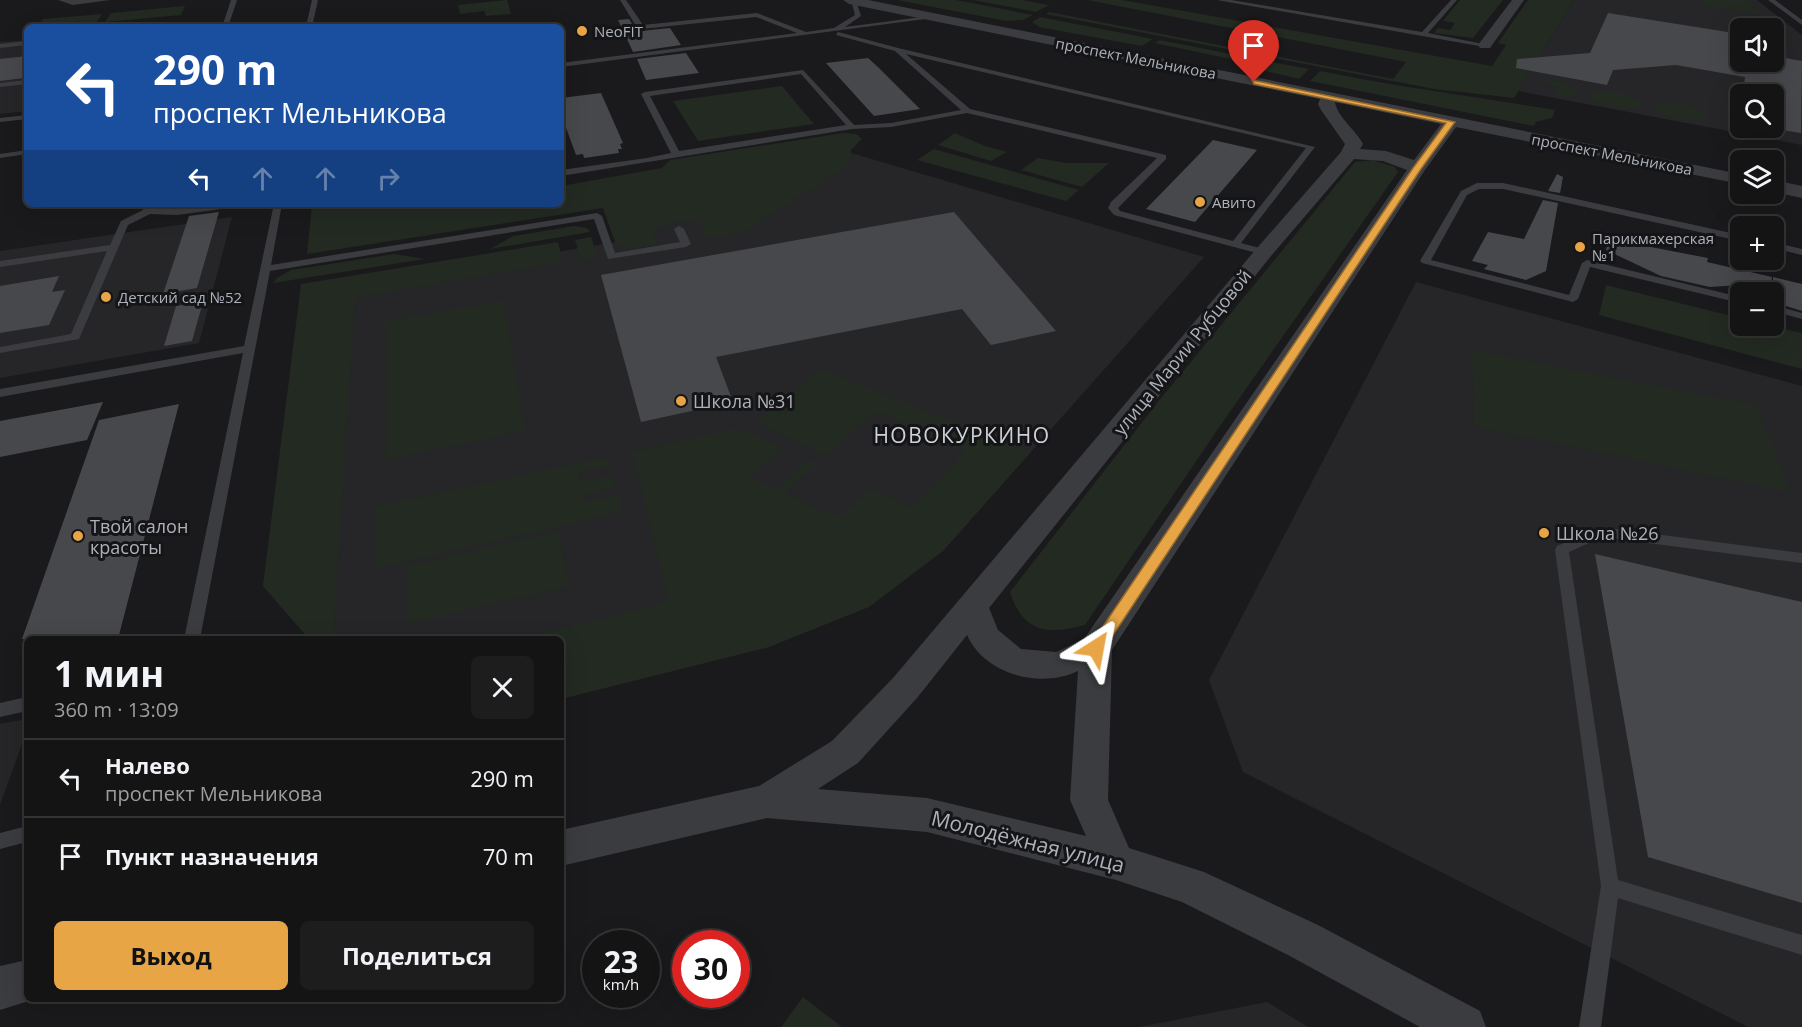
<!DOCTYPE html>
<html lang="ru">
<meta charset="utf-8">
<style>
body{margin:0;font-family:"Open Sans",sans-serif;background:#1d1d1e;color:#f1f3f6;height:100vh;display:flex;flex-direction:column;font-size:22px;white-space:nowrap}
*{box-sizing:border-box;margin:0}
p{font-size:20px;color:#9d9ea0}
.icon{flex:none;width:33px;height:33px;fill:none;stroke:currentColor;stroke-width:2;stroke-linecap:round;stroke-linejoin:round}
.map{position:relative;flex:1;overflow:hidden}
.details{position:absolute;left:24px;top:636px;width:540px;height:366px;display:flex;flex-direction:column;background:#141415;border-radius:9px;box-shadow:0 6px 24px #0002,0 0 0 2px #333334}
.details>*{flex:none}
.banner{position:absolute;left:24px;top:24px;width:540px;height:183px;border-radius:9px;box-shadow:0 6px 24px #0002,0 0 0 2px #333334;background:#1a4fa0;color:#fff;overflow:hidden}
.fabs{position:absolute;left:1730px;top:18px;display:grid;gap:12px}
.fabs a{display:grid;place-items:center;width:54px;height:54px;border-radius:9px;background:#141415;box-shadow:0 6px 24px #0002,0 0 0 2px #333334;font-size:30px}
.speed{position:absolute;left:582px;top:930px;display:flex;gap:12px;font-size:30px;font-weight:700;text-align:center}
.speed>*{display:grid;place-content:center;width:78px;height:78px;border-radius:50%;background:#141415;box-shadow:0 6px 24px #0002,0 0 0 2px #333334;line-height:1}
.speed small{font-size:15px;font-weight:400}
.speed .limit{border:9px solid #d22;background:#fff;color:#111}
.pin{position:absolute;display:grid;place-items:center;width:51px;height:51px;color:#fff;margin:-62px -26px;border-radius:50% 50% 50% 0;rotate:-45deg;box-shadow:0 0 6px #0007}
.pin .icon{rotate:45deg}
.me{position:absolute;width:66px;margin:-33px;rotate:34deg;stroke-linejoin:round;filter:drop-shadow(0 0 4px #0008)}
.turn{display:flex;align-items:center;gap:21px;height:126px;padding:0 30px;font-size:27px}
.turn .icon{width:78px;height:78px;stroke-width:2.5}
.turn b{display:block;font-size:42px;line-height:51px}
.lanes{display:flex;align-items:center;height:57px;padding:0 30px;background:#0003;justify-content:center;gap:30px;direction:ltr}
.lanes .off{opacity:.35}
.round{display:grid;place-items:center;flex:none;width:63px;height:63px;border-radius:9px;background:#1d1d1e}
.head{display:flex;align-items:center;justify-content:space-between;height:102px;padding:0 30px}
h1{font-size:36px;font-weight:700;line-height:45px}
.button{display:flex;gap:12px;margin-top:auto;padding:12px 30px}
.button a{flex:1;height:69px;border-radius:9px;background:#e7a546;color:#111;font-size:24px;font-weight:700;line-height:69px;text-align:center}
.button a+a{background:#1d1d1e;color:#f1f3f6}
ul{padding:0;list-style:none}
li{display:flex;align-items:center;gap:18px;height:78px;padding:0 30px;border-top:2px solid #333334}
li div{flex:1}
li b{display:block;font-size:22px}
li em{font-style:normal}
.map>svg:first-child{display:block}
</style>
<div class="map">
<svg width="1802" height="1027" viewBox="0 0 1802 1027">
<rect width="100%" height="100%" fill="#1a1a1c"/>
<path fill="#262629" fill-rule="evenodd" d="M1574 0H1757L1802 35V145L1518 91ZM1740 28H1773V62H1740ZM1740 94H1773V128H1740Z
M27 40V111L0 114V42Z
M814 142 1204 257 943 551 769 647 561 699V639H309L263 586 301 296 633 239 632 233Z
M232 217 199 343 0 378V251Z
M1416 282 1802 386V1027H1748L1243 772 1209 680Z
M27 719V730L0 805V724Z
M1267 1002 1308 1027H1139Z"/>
<path fill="#222a22" d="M507 0 511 14 486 16 484 11 460 14 458 5Z
M897 0H956L1033 15 1023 20 1006 21Z
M973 0H1022L1049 5 1036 12Z
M1087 0H1122L1492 66 1506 45 1498 43 1528 0H1574L1514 98 1434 89 1046 14 1049 12 1393 79 1406 62Z
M1460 0H1503L1473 38 1434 33 1438 28 1450 30 1455 23 1443 21Z
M1705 0H1744L1764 15 1703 6Z
M185 6 181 15 105 22 111 13Z
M102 14 96 23 37 27 43 19Z
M1040 17 1153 39 1142 46 1039 27 1032 22Z
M1160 40 1236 55 1231 59 1154 43Z
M1245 57 1309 69 1299 79 1237 64Z
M1320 71C1398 87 1477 97 1555 110L1552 118 1536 122 1534 126 1310 81Z
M1541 80C1554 79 1572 81 1579 92L1571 96H1555L1558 88Z
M782 86 814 124 698 141 673 101Z
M1598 91 1622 93 1640 101 1642 106C1627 113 1602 108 1590 97L1592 93Z
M1660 103 1684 104 1704 112 1706 117C1691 125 1664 119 1652 108V105Z
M843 133 856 134 862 139 851 150 850 165 744 232 706 238 697 219 665 224 666 226 652 229 658 244 634 248H626L615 242 603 208 307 254 312 204H561V186L662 168 670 160Z
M955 133 985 146 1007 152 991 161 938 145Z
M934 149 1079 190 1066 201 917 160Z
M1038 158 1066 163H1109L1082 187 1021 170Z
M1372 160 1395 167 1398 172 1220 426 1085 625C1047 635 1023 633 1010 592L1157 403 1355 162Z
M574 226 587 228 590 232 490 249 513 236Z
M591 237 598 257 581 260 575 240Z
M558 242 563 262 355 298 333 639H309L263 586 301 284Z
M395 254 425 259 273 283 277 278 291 270Z
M1606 285 1740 318V326H1771L1802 333V369L1599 315Z
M504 300 525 431 386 460V321Z
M1472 350 1757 405 1791 493 1474 426Z
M821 369 1030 453 943 551 869 607 769 647 561 699V639H519L669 601 632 452 737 428 783 448 749 477 775 489 810 459 817 464 785 493 839 518 872 488 911 507 966 450 877 411 827 456 757 422Z
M609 456 611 466 578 473 580 482 613 475 616 487 583 495 584 502 618 494 622 512 374 569 375 507Z
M559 531 569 586 408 624V566Z
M803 997 842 1027H781Z"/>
<path fill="#47484c" d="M1608 13 1740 34V62H1773V56L1802 61 1801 133 1769 128H1773V94H1743L1745 77 1676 65 1613 70 1607 85 1516 68 1517 59 1590 53Z
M629 19 634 27 641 31 670 28 681 45 633 52 618 20Z
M686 53 699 73 646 80 637 59Z
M27 56V74L24 78 0 81V59Z
M868 58 879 68 920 109 874 116 826 63Z
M601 93 623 143 620 144 622 149H618L619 153 584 158 583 154 576 155 561 114V98Z
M1213 140 1257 150 1195 222 1146 209Z
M1557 174 1563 177 1560 193 1548 191Z
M1543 200 1558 203 1546 271 1526 280 1484 269 1488 265 1472 261 1488 232 1524 239Z
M219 212 197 288 163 294 189 216Z
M954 212 1056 331 991 345 962 309 716 357 733 402 641 422 601 275Z
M1609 239 1708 258 1707 262 1772 277 1771 283 1710 287 1661 276 1606 250Z
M59 276 52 292 65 290 49 325 0 333V286Z
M1773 277 1802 284V311L1773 302Z
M203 302 192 341 164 346 176 306Z
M103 402 87 440 0 457V421Z
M179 404 118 639H22L99 420Z
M1595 554 1802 602V903L1648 857Z"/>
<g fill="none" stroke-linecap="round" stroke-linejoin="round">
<path fill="#3b3c40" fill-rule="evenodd" d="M58 0H110L73 5Z
M231 0H237L228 27H222Z
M312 0H318L312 27H273L307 22Z
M620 0H626L643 25 757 13 806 32 834 28 855 15 851 0 856 1 861 16 845 27 937 15 940 17 561 67V63L797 33 756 17 642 29 636 26Z
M1217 0H1231L1422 32 1451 0H1457L1428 33 1488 45 1485 47Z
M1768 0H1775L1802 20V25Z
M838 32 898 48 1315 147 1241 243 1267 250 1269 252 1264 255 1114 215 1108 208 1111 202 1157 158 967 113 891 127 852 129 561 176V170L647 158 671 153 641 94 645 92 803 70 854 125 891 123 961 110 895 51 836 35ZM906 54 1306 148 1233 241 1120 211 1118 208 1166 159V155L970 109ZM801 74 846 125 679 151 650 96Z
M27 41V45L0 48V44Z
M27 80V84L0 87V83Z
M27 115V119L0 122V118Z
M27 150V154L0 158V154Z
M1477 183H1503L1740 235V241L1503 189H1479L1467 195 1431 260 1569 295 1582 263 1587 260 1740 297V303L1590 267 1578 299 1573 302 1422 263 1420 261 1461 191Z
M141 204H149L151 208C181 209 210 204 240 204L236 207 177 215 150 214 128 225 79 339 0 353V347L71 334 107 251 0 267V261L110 245 121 221 143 210Z
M274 204H282L271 265 597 213 602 216 615 253 680 242 674 229 679 226 684 229 691 244 686 247 608 259 594 219 270 271 200 639H184L243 353 0 397V389L244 346Z
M1773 242 1802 249V255L1773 248Z
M1773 305 1802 313V319L1773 311Z
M1601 527 1802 553V563L1602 537 1569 552 1618 880 1802 935V955L1618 898 1601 1027H1579L1601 886 1555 550 1557 546Z
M27 697V711L0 717V703Z
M27 826V842L0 849V833Z"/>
<path fill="#3b3c40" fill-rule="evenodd" d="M843 0H868L1740 174V184L1456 127 1425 170 1112 650 1108 800 1129 848 1204 872 1318 925 1480 1011 1486 1027H1420L1288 955 1182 902 1116 880 927 832 767 818 561 866V830L759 786 832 741 893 678 1257 248 1341 152 1345 144 1321 110 1318 104 1320 99 849 4ZM1335 102 1441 124 1414 160 1386 151 1360 149 1363 144C1356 130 1337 117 1335 102ZM1354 159 1383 161 1407 170 1084 639 1056 652 1021 649 998 630 989 608 1271 256ZM967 635C985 675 1041 689 1078 671L1070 800 1086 836 927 798 818 789 858 763 917 698Z
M1512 0H1524L1490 48H1480L1478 45Z
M1773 180 1802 186V198L1773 192Z
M27 960V999H35L0 1010V966Z"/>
</g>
<path fill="#e7a546" stroke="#966b2e" stroke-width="1.5" d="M1252 80 1455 122 1421 169 1102 652H1091L1089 648 1091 644 1413 168 1446 123 1254 84Z"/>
<g fill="#e7a546" stroke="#151517" stroke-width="2">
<circle cx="582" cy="31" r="6"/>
<circle cx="1200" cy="202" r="6"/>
<circle cx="1580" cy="247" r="6"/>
<circle cx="106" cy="297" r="6"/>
<circle cx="681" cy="401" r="6"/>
<circle cx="1544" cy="533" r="6"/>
<circle cx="78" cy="536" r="6"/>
</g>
<g text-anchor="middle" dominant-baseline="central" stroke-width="6" stroke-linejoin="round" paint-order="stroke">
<g font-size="15" fill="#adb2ba" stroke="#151517" text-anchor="start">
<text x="594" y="31">NeoFIT</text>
<text x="1212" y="202">Авито</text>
<text x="1592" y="238">Парикмахерская<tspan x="1592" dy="17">№1</tspan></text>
<text x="118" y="297">Детский сад №52</text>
</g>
<g font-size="15" fill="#adb2ba" stroke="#151517">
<text transform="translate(1136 58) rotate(11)">проспект Мельникова</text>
<text transform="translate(1612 154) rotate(11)">проспект Мельникова</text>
</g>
<g font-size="18" fill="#adb2ba" stroke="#151517">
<text transform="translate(1182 352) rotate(-51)">улица Марии Рубцовой</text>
</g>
<g font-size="18" fill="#adb2ba" stroke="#151517" text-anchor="start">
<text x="693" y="401">Школа №31</text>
<text x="90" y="526">Твой салон<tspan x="90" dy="21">красоты</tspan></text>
<text x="1556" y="533">Школа №26</text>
</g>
<g font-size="21" letter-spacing="1.5" fill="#ced1d7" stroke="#151517">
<text x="962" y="435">НОВОКУРКИНО</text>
</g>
<g font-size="21" fill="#adb2ba" stroke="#151517">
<text transform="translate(1028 841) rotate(14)">Молодёжная улица</text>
</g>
</g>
</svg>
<div class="fabs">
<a><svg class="icon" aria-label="sound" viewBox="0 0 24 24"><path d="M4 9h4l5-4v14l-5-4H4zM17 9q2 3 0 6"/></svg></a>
<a><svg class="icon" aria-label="search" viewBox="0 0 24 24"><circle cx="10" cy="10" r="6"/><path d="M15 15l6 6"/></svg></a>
<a><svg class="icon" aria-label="layers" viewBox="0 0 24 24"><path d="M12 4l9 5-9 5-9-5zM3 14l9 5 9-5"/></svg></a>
<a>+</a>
<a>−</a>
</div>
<div class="speed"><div>23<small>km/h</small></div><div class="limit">30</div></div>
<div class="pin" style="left:1254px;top:82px;background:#d93025"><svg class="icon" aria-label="arrive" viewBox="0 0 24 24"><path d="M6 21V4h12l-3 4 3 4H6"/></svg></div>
<svg class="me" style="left:1096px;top:648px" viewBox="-20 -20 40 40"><path d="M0-17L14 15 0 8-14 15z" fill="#e7a546" stroke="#fff" stroke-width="4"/></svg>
<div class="banner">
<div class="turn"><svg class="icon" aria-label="left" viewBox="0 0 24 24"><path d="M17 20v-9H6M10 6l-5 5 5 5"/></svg><div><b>290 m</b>проспект Мельникова</div></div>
<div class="lanes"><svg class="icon" aria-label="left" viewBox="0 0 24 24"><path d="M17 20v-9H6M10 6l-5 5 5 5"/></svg><svg class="icon off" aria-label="ahead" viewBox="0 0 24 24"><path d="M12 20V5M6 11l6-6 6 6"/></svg><svg class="icon off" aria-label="ahead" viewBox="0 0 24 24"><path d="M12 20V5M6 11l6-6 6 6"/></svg><svg class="icon off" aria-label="right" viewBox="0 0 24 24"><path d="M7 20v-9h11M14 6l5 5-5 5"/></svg></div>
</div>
<section class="details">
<div class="head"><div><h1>1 мин</h1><p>360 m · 13:09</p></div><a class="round"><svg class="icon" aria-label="close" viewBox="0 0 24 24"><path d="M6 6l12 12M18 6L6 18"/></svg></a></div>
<ul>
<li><svg class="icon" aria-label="left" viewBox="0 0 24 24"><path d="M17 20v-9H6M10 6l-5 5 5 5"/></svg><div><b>Налево</b><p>проспект Мельникова</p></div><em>290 m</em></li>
<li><svg class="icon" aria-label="arrive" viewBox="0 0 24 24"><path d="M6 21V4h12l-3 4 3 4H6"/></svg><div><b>Пункт назначения</b></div><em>70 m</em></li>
</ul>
<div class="button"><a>Выход</a><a>Поделиться</a></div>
</section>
</div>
